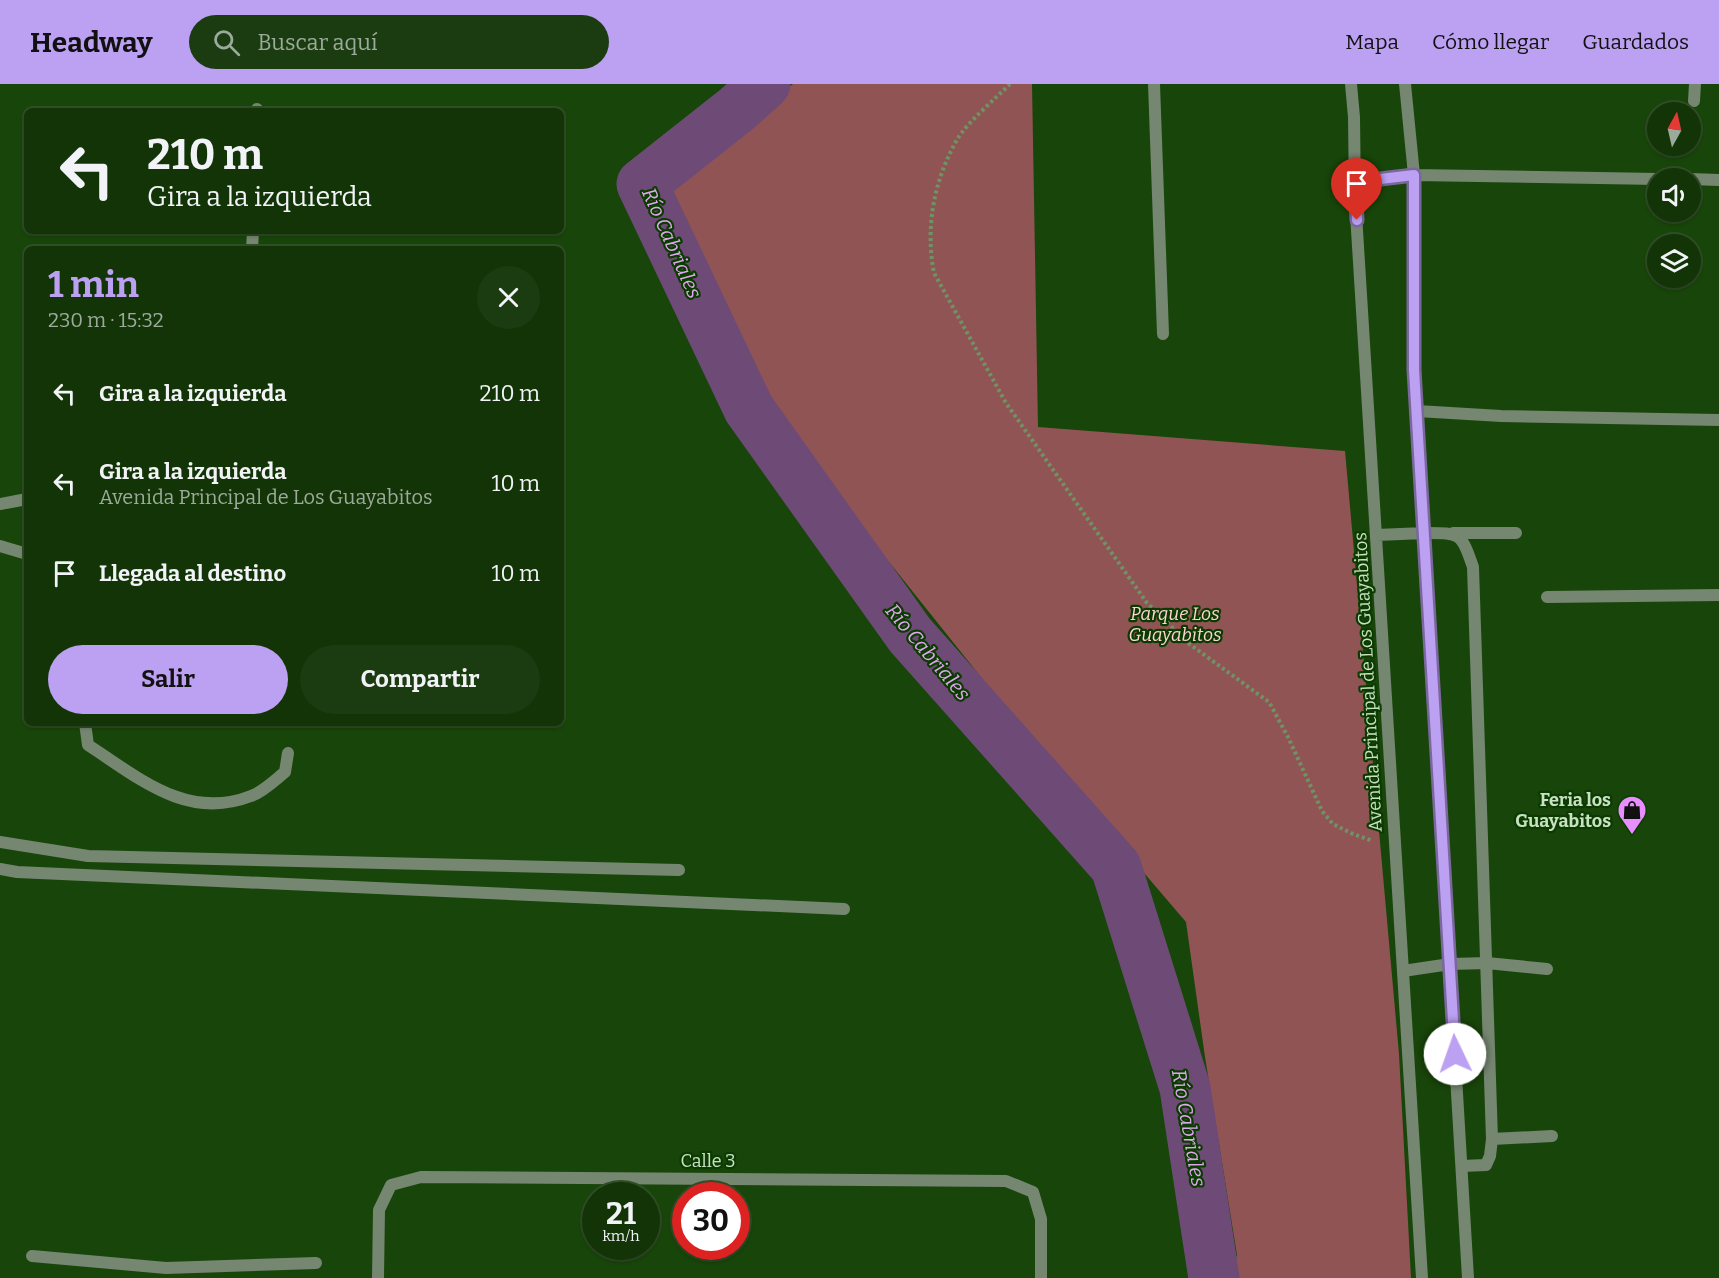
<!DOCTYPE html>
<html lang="es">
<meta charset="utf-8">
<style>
body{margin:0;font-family:Bitter,serif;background:#1b3c11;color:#f1f3f6;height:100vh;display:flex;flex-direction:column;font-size:22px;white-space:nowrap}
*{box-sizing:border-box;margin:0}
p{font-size:20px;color:#9caa9b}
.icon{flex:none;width:33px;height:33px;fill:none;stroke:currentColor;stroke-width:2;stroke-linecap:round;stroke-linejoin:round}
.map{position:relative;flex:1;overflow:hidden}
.drawer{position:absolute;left:24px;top:162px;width:540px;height:480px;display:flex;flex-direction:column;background:#123407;border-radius:9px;box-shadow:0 2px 4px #0004,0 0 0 2px #314f28}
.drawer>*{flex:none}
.guide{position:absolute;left:24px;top:24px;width:540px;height:126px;border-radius:9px;box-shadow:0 2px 4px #0004,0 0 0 2px #314f28;background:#123407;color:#f1f3f6;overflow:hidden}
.needle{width:39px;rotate:8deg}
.fabs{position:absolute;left:1647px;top:18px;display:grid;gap:12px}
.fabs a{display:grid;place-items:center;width:54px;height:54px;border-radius:50%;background:#123407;box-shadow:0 2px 4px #0004,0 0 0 2px #314f28;font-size:30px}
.speed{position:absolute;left:582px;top:1098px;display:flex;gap:12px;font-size:30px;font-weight:700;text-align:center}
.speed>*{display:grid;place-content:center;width:78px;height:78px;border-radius:50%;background:#123407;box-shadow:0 2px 4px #0004,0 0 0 2px #314f28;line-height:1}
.speed small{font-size:15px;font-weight:400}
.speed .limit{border:9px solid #d22;background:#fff;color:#111}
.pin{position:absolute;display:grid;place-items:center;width:51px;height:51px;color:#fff;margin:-62px -26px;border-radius:50% 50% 50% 0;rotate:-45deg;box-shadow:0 0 6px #0007}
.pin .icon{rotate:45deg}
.me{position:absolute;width:66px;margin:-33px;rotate:357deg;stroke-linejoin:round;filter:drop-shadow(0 0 4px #0008)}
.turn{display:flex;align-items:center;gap:21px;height:126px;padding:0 24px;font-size:27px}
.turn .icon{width:78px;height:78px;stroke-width:2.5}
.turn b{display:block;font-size:42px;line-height:51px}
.round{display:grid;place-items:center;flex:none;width:63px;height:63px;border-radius:32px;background:#1b3c11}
.overview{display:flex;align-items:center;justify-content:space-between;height:102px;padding:0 24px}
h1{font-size:36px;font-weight:700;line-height:45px;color:#bca0f2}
.button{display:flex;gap:12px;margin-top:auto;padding:12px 24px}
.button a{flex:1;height:69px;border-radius:36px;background:#bca0f2;color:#111;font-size:24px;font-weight:700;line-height:69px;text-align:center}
.button a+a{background:#1b3c11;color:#f1f3f6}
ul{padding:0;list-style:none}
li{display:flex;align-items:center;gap:18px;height:90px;padding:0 24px}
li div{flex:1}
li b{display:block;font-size:22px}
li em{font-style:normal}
header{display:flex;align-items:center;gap:36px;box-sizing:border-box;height:84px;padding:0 30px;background:#bca0f2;color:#111}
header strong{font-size:28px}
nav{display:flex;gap:33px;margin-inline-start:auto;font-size:21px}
.search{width:420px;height:54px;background:#1b3c11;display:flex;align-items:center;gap:15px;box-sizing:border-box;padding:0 21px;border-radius:33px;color:#9caa9b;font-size:22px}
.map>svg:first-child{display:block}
</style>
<header>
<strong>Headway</strong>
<div class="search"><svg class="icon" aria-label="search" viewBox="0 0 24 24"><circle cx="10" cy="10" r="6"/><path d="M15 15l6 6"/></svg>Buscar aquí</div>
<nav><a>Mapa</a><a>Cómo llegar</a><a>Guardados</a></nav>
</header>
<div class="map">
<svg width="1719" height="1194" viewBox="0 0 1719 1194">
<rect width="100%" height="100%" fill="#184509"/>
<path fill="#915455" d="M793 0H1032L1038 343 1345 367 1399 970 1411 1194H1229L1237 1171 1205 973 1186 838 1044 672 786 349 659 94Z"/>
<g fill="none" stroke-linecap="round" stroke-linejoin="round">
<path stroke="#6e4b77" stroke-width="51" d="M765 0 737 25 642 100 749 325 910 551 1116 783 1185 1004 1214 1194"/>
<path stroke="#709365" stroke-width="4" stroke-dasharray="3 3" stroke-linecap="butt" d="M1010 0C997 13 967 39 958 54 934 95 925 143 934 189L1006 319 1147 519 1188 559 1269 618 1288 653 1322 727 1333 740 1353 750 1373 757"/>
<path stroke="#758671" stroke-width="12" d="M1424 449C1460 449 1461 448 1473 483L1492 1055 1490 1072 1486 1081 1462 1082
M1453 449H1516
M1547 513 1719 511
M0 758 88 772 679 786
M1403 887 1450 880 1487 879 1547 885
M1492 1055 1552 1052"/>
<path stroke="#758671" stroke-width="12" d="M1154 0 1163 250
M1351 0 1354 33 1355 114 1422 1194
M1405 0 1414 91V286L1468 1194
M1694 17 1695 0
M257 27V25
M1690 95 1719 96
M1355 97 1414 91 1658 95
M252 165 253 147
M1417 327 1501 332 1719 336
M0 420 27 415
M1377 451 1424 449
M0 462 27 470
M85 639 88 661C139 694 187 737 251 712 263 708 275 696 285 688L288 669
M0 785 17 788 844 825
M32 1172 166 1184 316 1179
M378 1194 379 1126 391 1101 421 1093 1006 1097 1033 1108 1041 1135V1194"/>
</g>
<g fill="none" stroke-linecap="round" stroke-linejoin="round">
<g stroke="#7a689d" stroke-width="15">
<path id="route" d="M1357 136 1355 98 1414 91V286L1455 970"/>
</g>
<use href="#route" stroke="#bca0f2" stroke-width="10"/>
</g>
<defs>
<g id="shop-pin" transform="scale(1.5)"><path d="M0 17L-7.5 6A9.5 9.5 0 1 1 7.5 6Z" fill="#e88eff" stroke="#0b3b00"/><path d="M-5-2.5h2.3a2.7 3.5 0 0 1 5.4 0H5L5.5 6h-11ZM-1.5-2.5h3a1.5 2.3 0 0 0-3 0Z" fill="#111"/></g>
</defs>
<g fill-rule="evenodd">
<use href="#shop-pin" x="1632" y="726"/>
</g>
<g text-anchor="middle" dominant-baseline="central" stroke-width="4.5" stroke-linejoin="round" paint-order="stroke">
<g font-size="18" font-style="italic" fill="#fdd6d5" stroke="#0b3b00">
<text x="1175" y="530">Parque Los<tspan x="1175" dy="21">Guayabitos</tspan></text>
</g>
<g font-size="18" fill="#c8e1c2" stroke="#0b3b00">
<text transform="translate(1368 598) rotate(-93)">Avenida Principal de Los Guayabitos</text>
<text x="708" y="1077">Calle 3</text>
</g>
<g font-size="18" font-weight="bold" fill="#c8e1c2" stroke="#0b3b00" text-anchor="end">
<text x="1611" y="716">Feria los<tspan x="1611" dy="21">Guayabitos</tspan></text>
</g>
<g font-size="20" font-style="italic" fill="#dea8ec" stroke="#0b3b00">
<text transform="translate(672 159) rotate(66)">Río Cabriales</text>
<text transform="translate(928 568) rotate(50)">Río Cabriales</text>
<text transform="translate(1189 1044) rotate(80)">Río Cabriales</text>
</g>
</g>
</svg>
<div class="fabs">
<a><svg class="needle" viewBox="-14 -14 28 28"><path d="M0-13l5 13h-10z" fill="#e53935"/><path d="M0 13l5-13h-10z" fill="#9caa9b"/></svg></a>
<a><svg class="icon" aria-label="sound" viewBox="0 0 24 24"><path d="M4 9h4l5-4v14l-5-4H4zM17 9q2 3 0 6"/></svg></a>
<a><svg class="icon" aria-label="layers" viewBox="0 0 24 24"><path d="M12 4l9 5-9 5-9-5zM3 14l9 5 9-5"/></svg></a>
</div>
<div class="speed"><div>21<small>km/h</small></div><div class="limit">30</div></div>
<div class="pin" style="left:1357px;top:136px;background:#d93025"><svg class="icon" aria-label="arrive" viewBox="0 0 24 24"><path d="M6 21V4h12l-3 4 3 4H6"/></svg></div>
<svg class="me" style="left:1455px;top:970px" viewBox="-20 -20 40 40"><circle r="19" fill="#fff"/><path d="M0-13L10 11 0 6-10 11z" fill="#bca0f2"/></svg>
<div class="guide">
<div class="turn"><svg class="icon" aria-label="left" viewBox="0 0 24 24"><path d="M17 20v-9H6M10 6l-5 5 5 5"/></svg><div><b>210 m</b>Gira a la izquierda</div></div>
</div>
<section class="drawer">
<div class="overview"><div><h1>1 min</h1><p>230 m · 15:32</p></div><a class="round"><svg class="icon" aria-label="close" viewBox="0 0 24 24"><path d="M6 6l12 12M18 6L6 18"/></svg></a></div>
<ul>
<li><svg class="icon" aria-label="left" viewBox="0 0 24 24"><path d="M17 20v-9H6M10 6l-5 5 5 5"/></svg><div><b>Gira a la izquierda</b></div><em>210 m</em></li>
<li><svg class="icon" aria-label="left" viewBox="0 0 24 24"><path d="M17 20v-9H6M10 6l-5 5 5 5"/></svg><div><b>Gira a la izquierda</b><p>Avenida Principal de Los Guayabitos</p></div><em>10 m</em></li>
<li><svg class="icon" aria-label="arrive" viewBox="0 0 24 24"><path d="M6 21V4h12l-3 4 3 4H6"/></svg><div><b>Llegada al destino</b></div><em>10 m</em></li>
</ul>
<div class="button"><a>Salir</a><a>Compartir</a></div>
</section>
</div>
